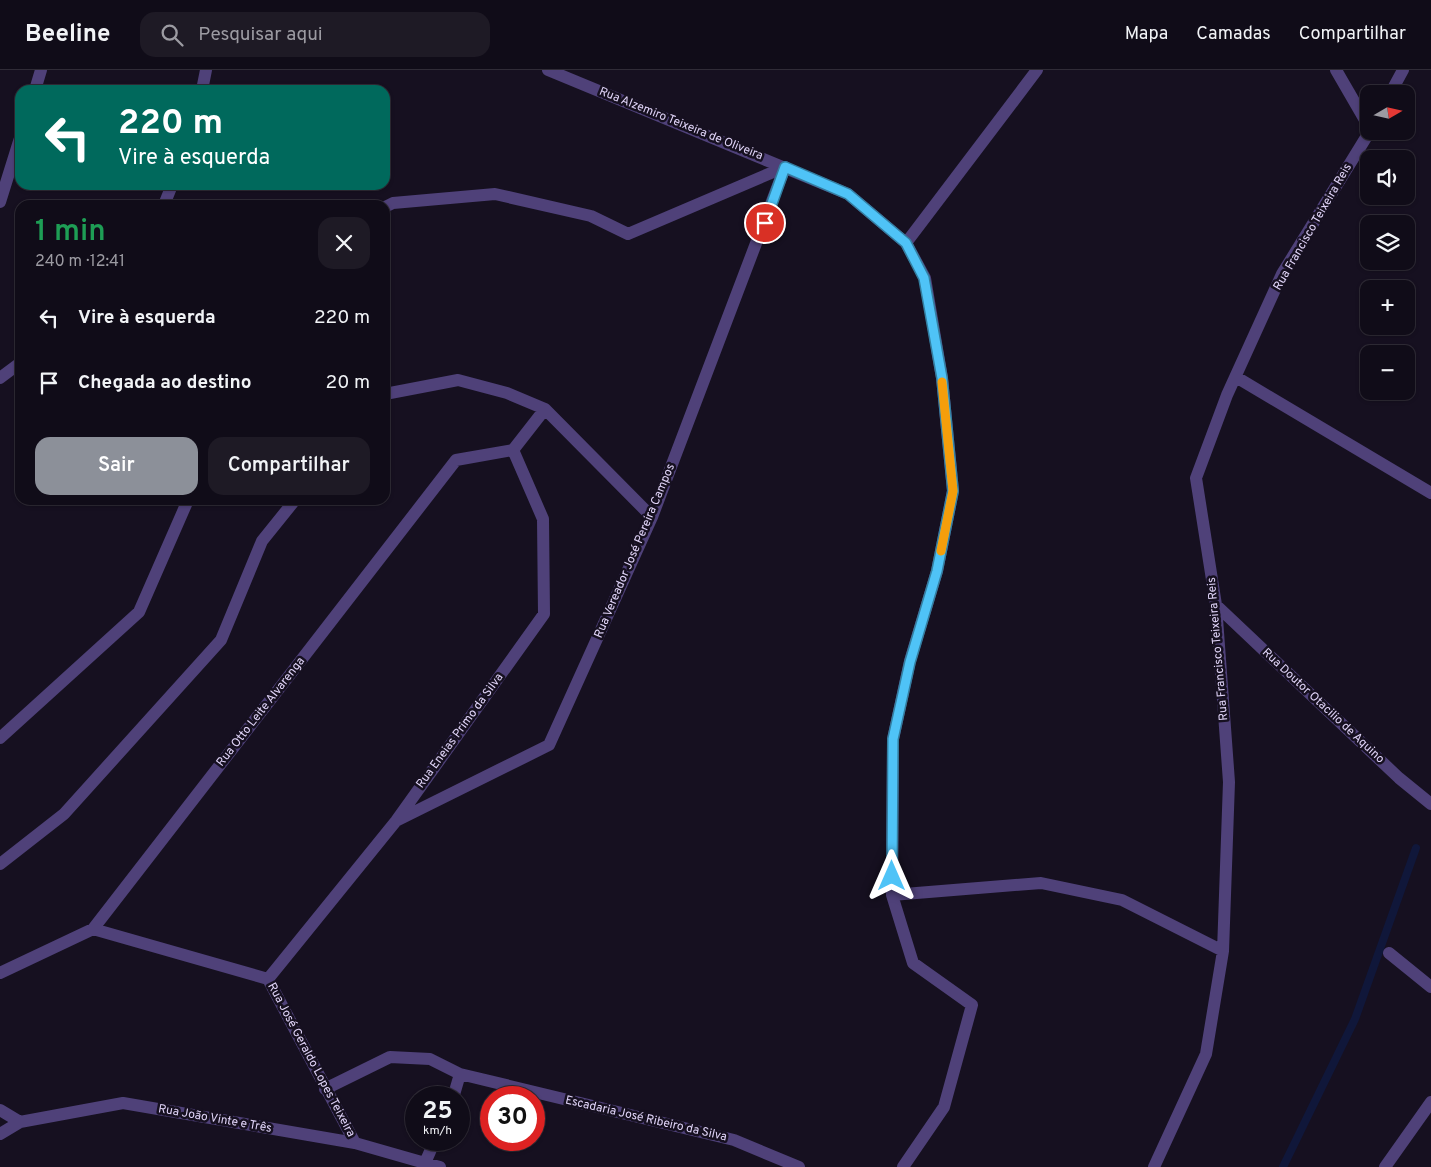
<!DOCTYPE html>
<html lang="pt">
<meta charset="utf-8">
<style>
body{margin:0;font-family:Overpass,sans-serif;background:#1e1a25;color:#f1f3f6;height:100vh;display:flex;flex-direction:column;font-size:19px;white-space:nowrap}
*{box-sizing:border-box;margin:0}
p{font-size:16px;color:#9c9ba2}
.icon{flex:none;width:28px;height:28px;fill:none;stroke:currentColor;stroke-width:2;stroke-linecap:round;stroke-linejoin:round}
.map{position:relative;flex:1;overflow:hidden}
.details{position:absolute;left:15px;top:130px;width:375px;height:305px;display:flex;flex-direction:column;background:#100c18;border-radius:15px;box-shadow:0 1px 4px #0004,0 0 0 1px #302c37}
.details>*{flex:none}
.top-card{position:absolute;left:15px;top:15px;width:375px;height:105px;border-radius:15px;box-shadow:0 1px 4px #0004,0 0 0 1px #302c37;background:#00695c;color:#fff;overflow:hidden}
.needle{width:32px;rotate:81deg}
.tools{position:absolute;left:1360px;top:15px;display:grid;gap:10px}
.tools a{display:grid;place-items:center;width:55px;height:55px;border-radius:10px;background:#100c18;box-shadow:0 1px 4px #0004,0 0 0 1px #302c37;font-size:25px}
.speed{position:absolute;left:405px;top:1016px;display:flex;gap:10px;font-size:25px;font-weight:700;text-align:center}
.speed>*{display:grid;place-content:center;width:65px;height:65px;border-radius:50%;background:#100c18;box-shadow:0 1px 4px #0004,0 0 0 1px #302c37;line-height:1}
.speed small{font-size:12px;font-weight:400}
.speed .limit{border:8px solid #d22;background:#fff;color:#111}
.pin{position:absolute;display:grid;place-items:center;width:42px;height:42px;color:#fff;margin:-21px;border:2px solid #fff;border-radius:50%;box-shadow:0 1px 5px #0007}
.me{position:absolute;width:55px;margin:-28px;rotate:0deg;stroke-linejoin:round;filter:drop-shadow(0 0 4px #0008)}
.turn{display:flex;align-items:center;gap:18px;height:105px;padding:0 20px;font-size:22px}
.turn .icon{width:65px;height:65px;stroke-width:2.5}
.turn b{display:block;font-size:35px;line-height:42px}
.round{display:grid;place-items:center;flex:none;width:52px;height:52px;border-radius:15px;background:#1e1a25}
.summary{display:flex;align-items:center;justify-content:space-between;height:85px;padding:0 20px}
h1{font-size:30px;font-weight:600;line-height:38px;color:#1e9e55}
.button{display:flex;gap:10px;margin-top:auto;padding:10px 20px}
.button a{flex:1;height:58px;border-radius:15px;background:#8c9099;color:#fff;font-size:20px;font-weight:600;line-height:58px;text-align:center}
.button a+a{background:#1e1a25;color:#f1f3f6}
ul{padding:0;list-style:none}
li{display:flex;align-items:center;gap:15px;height:65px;padding:0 20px}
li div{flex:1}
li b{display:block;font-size:19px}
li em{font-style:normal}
header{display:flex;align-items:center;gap:30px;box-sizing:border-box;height:70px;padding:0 25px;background:#100c18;border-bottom:1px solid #302c37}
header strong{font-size:24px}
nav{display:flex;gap:28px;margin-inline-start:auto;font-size:18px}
.search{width:350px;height:45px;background:#1e1a25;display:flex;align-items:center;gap:12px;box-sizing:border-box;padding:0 18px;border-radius:15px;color:#9c9ba2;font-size:19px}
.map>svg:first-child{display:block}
</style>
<header>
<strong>Beeline</strong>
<div class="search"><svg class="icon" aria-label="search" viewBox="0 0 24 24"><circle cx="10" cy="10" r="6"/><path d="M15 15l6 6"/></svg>Pesquisar aqui</div>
<nav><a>Mapa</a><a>Camadas</a><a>Compartilhar</a></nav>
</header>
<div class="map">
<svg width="1431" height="1097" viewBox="0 0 1431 1097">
<rect width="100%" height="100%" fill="#161020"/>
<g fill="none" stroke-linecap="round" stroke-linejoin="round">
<path stroke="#10173a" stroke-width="8" d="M1283 1097 1355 949 1416 778"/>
<path stroke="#4f4179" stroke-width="12" d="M548 0 848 124 906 173 925 208 942 308 953 421 937 501 910 591 893 669 892 825 913 893 972 935 944 1037 903 1097
M1336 0 1369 57
M35 20 41 0
M202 20 206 0
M1390 24 1403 0
M0 132 20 68
M164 135 172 115
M385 137 393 133 495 124 591 146 628 164 785 97
M906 173 1037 0
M1236 307 1431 423
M0 308 20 293
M385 324 458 310 507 323 545 339 652 447
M513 380 545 339
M1216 535 1399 708 1431 734
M0 668 139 542 188 430
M396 751 549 675 652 447 785 97
M0 794 64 744 221 570 262 471 295 430
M892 825 1041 813 1122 830 1223 881
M93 859 268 909 355 1073
M1389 883 1431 917
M0 903 93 859 456 390 513 380
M268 909 396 751 544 544 543 449 513 380
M460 1004 734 1070 799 1097
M325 1019 390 987 430 989 460 1004 453 1028
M0 1040 20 1052
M0 1064 20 1052 123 1033 355 1073 425 1093 429 1097
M435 1070 425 1093 440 1097
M1154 1097 1206 984 1223 881 1229 712 1216 535 1196 408 1227 325 1282 204 1370 61
M1385 1097 1431 1032"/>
</g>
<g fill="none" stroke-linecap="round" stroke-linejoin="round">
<g stroke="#337fa1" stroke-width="12">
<path id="route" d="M765 153 785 97 848 124 906 173 924 208 942 308 953 421 937 501 910 592 893 669 892 806"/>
</g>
<use href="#route" stroke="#4fc3f7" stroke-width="9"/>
<path stroke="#f59e0b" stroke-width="9" d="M941 481 953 421 942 312"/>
</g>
<g text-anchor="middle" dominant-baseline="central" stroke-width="5" stroke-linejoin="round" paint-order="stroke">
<g font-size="12" fill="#e1d5f9" stroke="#161020">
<text transform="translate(681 54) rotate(22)">Rua Alzemiro Teixeira de Oliveira</text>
<text transform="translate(1313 157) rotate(-60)">Rua Francisco Teixeira Reis</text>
<text transform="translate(635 481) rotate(-67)">Rua Vereador José Pereira Campos</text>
<text transform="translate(1218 579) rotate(-95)">Rua Francisco Teixeira Reis</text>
<text transform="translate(1323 636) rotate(43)">Rua Doutor Otacilio de Aquino</text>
<text transform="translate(261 642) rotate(-52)">Rua Otto Leite Alvarenga</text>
<text transform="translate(460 661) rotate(-54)">Rua Eneias Primo da Silva</text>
<text transform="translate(311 990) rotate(62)">Rua José Geraldo Lopes Teixeira</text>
<text transform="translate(215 1049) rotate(10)">Rua João Vinte e Três</text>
<text transform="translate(646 1049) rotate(13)">Escadaria José Ribeiro da Silva</text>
</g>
</g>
</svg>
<div class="tools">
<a><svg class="needle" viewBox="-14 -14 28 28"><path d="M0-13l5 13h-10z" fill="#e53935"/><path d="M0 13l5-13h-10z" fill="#9c9ba2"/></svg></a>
<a><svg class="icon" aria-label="sound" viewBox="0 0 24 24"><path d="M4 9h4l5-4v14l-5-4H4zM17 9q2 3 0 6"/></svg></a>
<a><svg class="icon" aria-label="layers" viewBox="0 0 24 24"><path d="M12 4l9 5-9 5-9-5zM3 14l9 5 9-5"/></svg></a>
<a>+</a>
<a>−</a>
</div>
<div class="speed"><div>25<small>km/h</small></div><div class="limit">30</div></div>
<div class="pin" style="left:765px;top:153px;background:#d93025"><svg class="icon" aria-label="arrive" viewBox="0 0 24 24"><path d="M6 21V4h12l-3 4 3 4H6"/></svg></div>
<svg class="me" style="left:892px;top:806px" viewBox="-20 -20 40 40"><path d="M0-17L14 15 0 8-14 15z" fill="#4fc3f7" stroke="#fff" stroke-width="4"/></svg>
<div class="top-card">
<div class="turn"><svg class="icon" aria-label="left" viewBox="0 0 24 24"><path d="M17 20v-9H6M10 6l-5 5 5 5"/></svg><div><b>220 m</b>Vire à esquerda</div></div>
</div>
<section class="details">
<div class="summary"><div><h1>1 min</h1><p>240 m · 12:41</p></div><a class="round"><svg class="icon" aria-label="close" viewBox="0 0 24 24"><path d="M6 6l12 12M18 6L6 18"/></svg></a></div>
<ul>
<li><svg class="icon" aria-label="left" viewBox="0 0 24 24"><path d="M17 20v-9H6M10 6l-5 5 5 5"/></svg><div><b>Vire à esquerda</b></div><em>220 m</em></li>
<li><svg class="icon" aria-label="arrive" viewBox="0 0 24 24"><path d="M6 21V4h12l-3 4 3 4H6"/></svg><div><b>Chegada ao destino</b></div><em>20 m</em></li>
</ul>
<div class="button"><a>Sair</a><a>Compartilhar</a></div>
</section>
</div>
